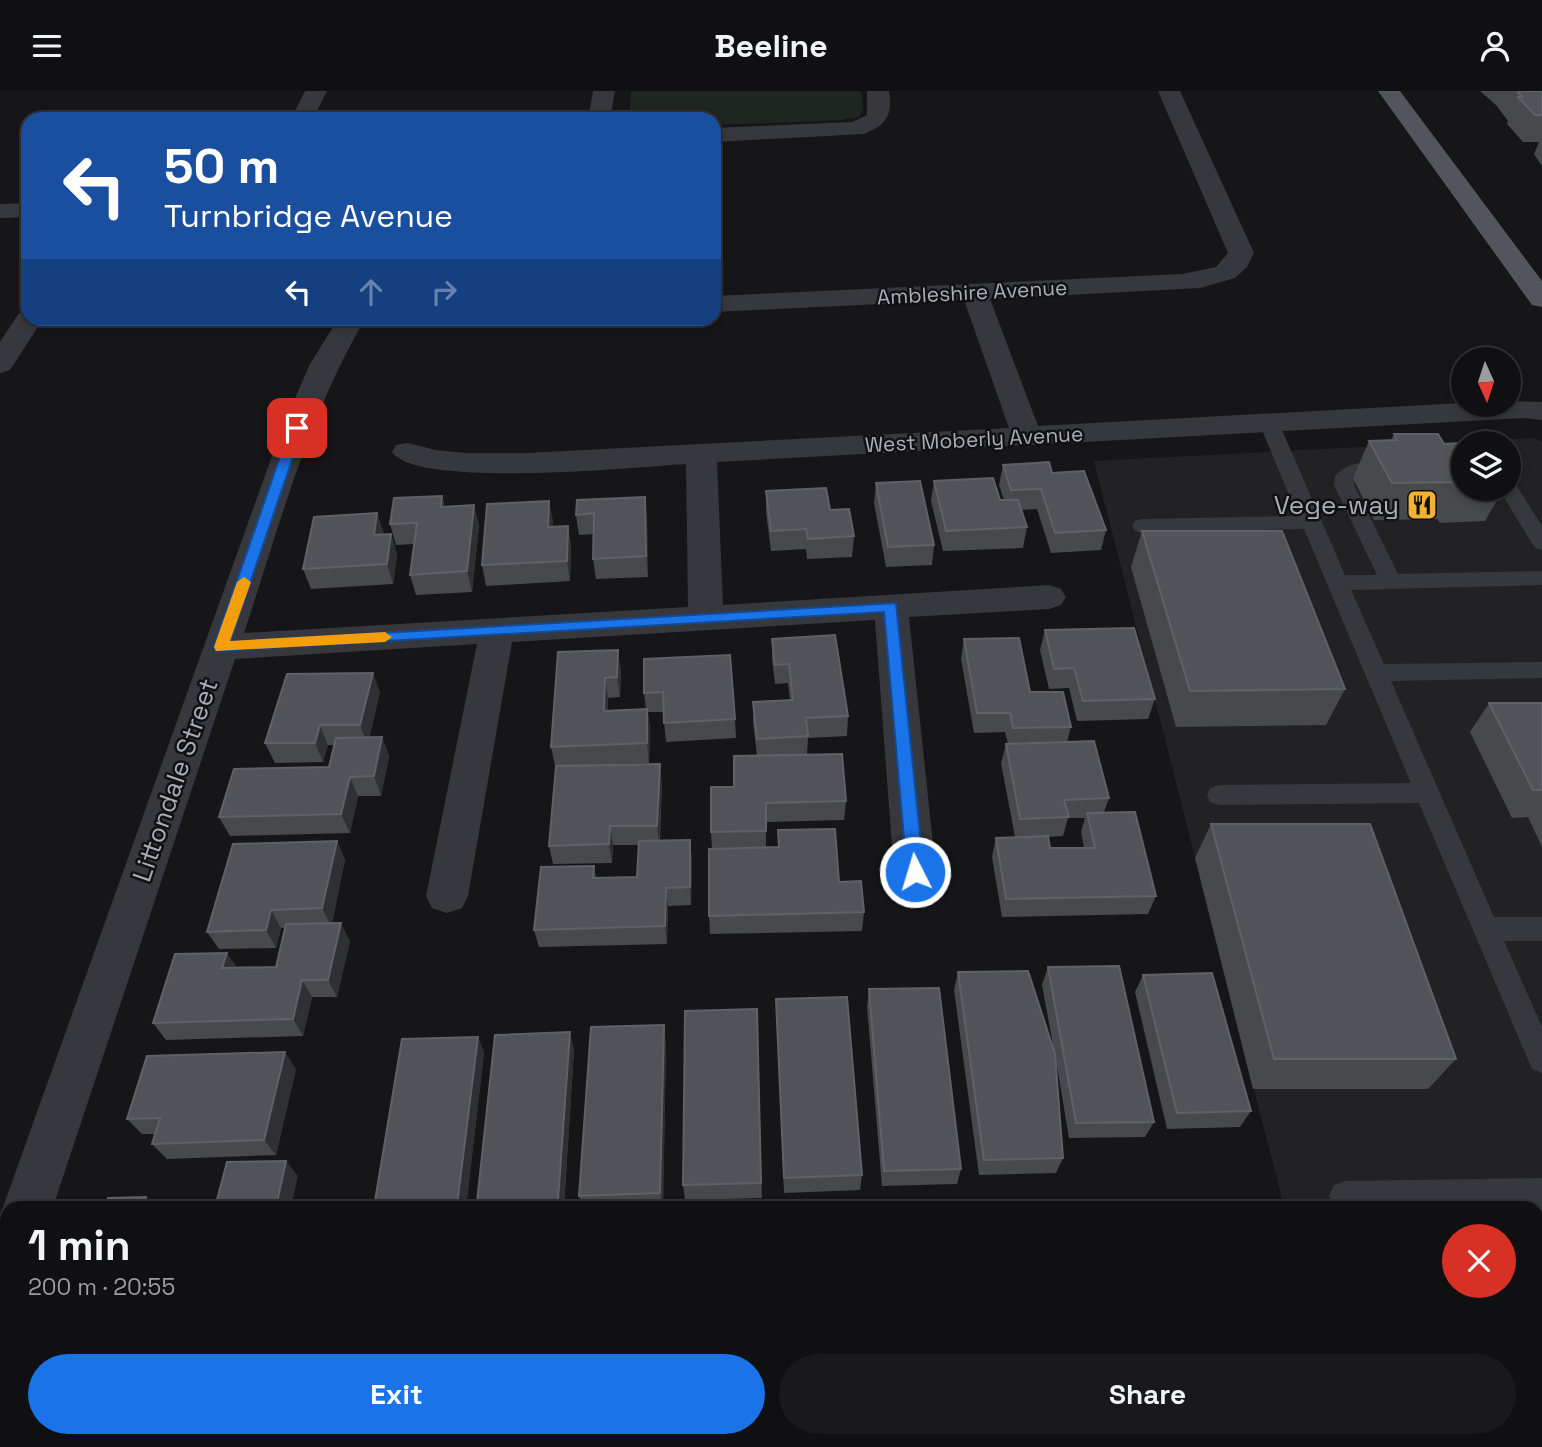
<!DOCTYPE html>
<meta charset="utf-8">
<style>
body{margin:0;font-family:"Space Grotesk",sans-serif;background:#19191b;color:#f1f3f6;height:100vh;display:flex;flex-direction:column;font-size:26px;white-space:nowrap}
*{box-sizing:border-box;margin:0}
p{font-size:23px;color:#9c9d9f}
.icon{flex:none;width:38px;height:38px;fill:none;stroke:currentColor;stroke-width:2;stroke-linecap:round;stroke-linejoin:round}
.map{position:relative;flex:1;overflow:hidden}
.panel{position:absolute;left:0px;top:1110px;width:1544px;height:247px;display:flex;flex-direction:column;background:#101012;border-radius:21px 21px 0 0;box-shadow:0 4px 10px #0003,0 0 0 2px #303032}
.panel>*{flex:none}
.guide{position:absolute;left:21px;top:21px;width:700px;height:214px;border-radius:21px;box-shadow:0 4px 10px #0003,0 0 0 2px #303032;background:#1a4fa0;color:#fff;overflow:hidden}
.needle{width:46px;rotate:177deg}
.fabs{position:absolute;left:1451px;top:256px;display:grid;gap:14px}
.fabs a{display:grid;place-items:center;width:70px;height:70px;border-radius:50%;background:#101012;box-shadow:0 4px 10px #0003,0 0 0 2px #303032;font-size:35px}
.pin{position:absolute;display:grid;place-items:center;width:60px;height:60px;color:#fff;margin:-30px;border-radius:14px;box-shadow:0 4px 10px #0006}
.me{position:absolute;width:77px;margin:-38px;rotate:355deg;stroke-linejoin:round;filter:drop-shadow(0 0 5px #0008)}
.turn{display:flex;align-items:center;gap:24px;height:147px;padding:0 28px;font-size:32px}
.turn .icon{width:91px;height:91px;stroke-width:2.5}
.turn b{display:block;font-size:49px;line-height:60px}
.lanes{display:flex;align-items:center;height:66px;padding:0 28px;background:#0003;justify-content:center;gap:35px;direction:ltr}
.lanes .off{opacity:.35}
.round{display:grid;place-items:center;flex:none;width:74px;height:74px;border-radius:37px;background:#19191b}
.overview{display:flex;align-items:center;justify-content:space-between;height:119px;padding:0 28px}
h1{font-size:42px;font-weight:700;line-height:52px}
.cta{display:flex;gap:14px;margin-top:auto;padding:14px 28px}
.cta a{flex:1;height:80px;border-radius:42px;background:#1a73e8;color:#fff;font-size:28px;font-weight:700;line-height:80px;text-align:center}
.cta a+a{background:#19191b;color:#f1f3f6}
header{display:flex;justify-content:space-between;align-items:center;height:91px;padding:0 28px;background:#101012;font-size:32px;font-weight:700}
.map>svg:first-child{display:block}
</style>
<header><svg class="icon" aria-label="menu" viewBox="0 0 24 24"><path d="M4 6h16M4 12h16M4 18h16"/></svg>Beeline<svg class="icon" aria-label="person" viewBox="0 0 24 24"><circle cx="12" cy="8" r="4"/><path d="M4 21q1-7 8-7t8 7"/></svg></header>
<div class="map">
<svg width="1542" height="1356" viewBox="0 0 1542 1356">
<rect width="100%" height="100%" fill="#161618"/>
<path fill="#222225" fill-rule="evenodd" d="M1533 347 1542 350V1356L1536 1349V1116H1284L1094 370ZM1463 352H1508V397H1463Z"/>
<path fill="#1e261f" d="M631 0H861L863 17 859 26 842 29 714 34V28H629Z"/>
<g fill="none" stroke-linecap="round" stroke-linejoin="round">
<path fill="#37383d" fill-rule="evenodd" d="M1269 326 1279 332 1345 484H1377L1334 394 1335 385C1347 369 1378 369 1396 374L1399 378 1396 382 1358 385 1355 388 1354 394 1398 483 1542 480V494L1351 499 1384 573 1542 571V587L1391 590 1494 826H1542V850H1504L1542 936V982L1532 978 1419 712 1219 714 1210 711 1207 704 1210 697 1219 694 1411 692 1304 438 1142 442 1135 440 1132 435 1135 430 1142 428 1298 425 1259 332Z
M1508 391 1515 392 1542 435V459L1535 457 1498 397H1508Z
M1542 1087V1117L1335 1116 1329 1105 1334 1094 1345 1090Z"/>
<path fill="#37383d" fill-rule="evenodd" d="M305 0H327L313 28H291Z
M593 0H615L611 23 614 28H592L589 23Z
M867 0H889C893 24 886 35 863 43L714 51V37L852 31 867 24Z
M1158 0H1180L1254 162 1247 176 1235 187 1200 197 990 208 1038 335 1463 312 1508 313V310L1542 311V329L1524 327 717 371 723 514 1049 494 1061 498 1066 506 1061 514 1049 518 909 526 936 781 930 793 915 798 900 793 894 781 875 529 512 551 468 805 462 817 447 822 432 817 426 805 477 553 235 568 53 1116H7V1125L3 1116 282 337 310 273 338 228H365C308 325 279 436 244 542L688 516 686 373C638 376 416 398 392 361L396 354 407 352 436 359 466 362H526L1009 337 964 209 714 221V205L1182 183 1216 176 1228 162Z
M28 112V126L0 127V113Z
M28 220V228H43L10 279 0 282V251L19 222Z
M7 1151V1219L0 1222V1153Z
M515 1349H571V1356H515Z"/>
<path fill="#53555c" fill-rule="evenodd" d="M1378 0H1400L1542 190V216L1532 214Z"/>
</g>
<path fill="#47494d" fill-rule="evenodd" d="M1480 0H1542V75L1534 63 1539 51H1523L1507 33 1508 30 1496 14Z
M1394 343 1444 353 1463 352V397H1504L1485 430 1440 432 1437 428 1374 429 1353 387 1369 350 1391 349Z
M1003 374 1052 382 1106 439 1101 459 1051 462 1037 418 1021 419 1027 436 1023 457 943 460 931 410 934 390 1000 409H1004L999 394Z
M876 392 934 454 932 474 886 476 874 412Z
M766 400 830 419 854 445 852 466 807 468 806 458 771 460 766 421Z
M442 405 445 416 474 414 479 435 472 501 416 504 410 484 414 453 396 454 390 433Z
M577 409 647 426 648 486 596 488 593 468 594 443 579 444 576 424Z
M377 422 383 444 391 443 397 463 393 493 311 498 303 478Z
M553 430 552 436 568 435 571 455 570 490 486 495 482 474Z
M1142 440 1345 598 1326 634 1176 636 1131 476Z
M1045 539 1155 608 1148 628 1077 630 1069 597 1049 598 1040 559Z
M772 548 848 625 847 645 808 647 807 664 846 710 844 729 766 731V756H778V739L839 791 864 821 862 840 710 843 709 825 712 758 711 741 734 696 757 665 753 631V611L790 609 788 592 775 593 772 568Z
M964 548 1030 601 1071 636 1067 651 1109 707 1104 721 1156 805 1148 823 1002 826 992 766 996 747 1015 746 1001 672 1006 653H1008L1005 641 974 642 961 568ZM1068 727H1085L1081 741 1084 757H1050L1048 746 1063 745Z
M558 561 621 579 620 606 608 607V619L646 618 644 602V568L735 628 736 647 666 651 663 621H648L650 638 649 672 555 675 551 656Z
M380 601 369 646H382L389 665 381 705H358L350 742 230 745 219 726 329 676 334 654H328L323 671 275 672 265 652Z
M1489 612H1542V756L1528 726 1512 727 1470 641Z
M662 692 660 749 692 767 691 814 668 815 667 853 539 856 534 839 594 775 596 787 637 786 639 754H613L612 772 553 773 549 755Z
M1211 733 1456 968 1428 998H1253L1195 767Z
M337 750 345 769 332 832 350 850 337 906H312L303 945 166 949 153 932 237 877 276 876 286 837H281L276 857 219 858 207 841Z
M1048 876 1154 1031 1145 1046 1069 1047 1056 969 1063 1067 1056 1082 979 1084 954 899 958 881 1054 959 1042 894Z
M1143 884 1251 1020 1240 1036 1167 1038 1135 901Z
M869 898 961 1078 957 1093 882 1095 867 915Z
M776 908 862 1084 860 1099 784 1102Z
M757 918 762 1107 685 1109 683 1094Z
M478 946 484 962 466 1116H374Z
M666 951 663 1116H583L579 1105Z
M574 958 564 1116H480L477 1111Z
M296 978 276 1064 167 1068 152 1053 155 1043H142L127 1028Z
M59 1349H224L222 1356H57Z
M880 1349H978L979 1356H880Z
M989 1349H1092L1093 1356H990Z
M1107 1349H1206L1207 1356H1108Z
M1216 1349H1320L1322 1356H1217Z
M1343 1349H1536L1542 1356H1345Z"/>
<path fill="#2f3033" d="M442 405 447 425 441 416Z
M645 406 647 426 648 486 646 465Z
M549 410 553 430 552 457 548 436Z
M474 414 479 435 472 501 467 480Z
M377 422 384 442 380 464 374 444Z
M568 435 571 455 570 490 567 470Z
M391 443 397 463 393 493 387 473Z
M618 559 621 579 620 606 617 586Z
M373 582 380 601 368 654 360 634Z
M605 587 608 607 607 639 604 620Z
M647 618 650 638 649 672 647 652Z
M320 634 328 654 323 671 315 652Z
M382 646 389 665 381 705 374 685Z
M660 673 662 692 659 753 657 735Z
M350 686 358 705 350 742 341 723Z
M610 735 613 754 612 772 609 753Z
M690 749 692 767 691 814 690 796Z
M337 750 345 769 331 835 322 817Z
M666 797 668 815 667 853 665 835Z
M271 819 281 837 276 857 266 839Z
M341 832 350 850 337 906 328 889Z
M227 862 239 879 222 877Z
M302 889 312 906 303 945 293 928Z
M664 934 666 951 663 1116 660 1102Z
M570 941 574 958 564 1116H561L558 1109Z
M478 946 484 962 466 1116H458L457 1114Z
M285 961 296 978 276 1064 264 1049Z
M286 1070 298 1085 291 1116H276Z
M146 1106 156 1116H143Z
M207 1349H224L222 1356H215L207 1351Z"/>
<path fill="#525359" stroke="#5f6168" stroke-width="2" d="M1517 0H1542V24H1535L1518 6H1522Z
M1394 343H1438L1444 353 1463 352V394L1459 395 1457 391 1392 392 1369 350 1397 349Z
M1049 371 1052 382 1084 380 1106 439 1055 442 1041 398 1011 399 1003 374Z
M993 387 1000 409H1018L1027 436 946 440 934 390Z
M920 390 934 454 888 456 876 392Z
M826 397 830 419 849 418 854 445 808 448 806 438 771 440 766 400Z
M442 405 441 416 474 414 467 480 410 484 417 432 390 433 394 407Z
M645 406 646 465 593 468 594 422 576 424 577 409Z
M549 410 548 436 568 435 567 470 482 474 487 413Z
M377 422 374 444 391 443 387 473 303 478 314 426Z
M1142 440H1282L1345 598 1190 600Z
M1134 537 1155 608 1083 610 1074 577 1054 578 1045 539Z
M835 544 848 625 806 627 808 645 757 648 753 611 793 609 789 573 775 574 772 548Z
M1019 547 1030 601H1063L1071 636 1013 637 1010 622H977L964 548Z
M618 559 617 586 605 587 604 620 647 618V652L551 656 558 561Z
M730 564 735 628 664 632 663 601 644 602V568Z
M373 582 360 634H320L315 652H265L287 583Z
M1489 612H1542V699H1533Z
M382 646 374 685 350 686 341 723 219 726 234 678 329 676 336 647Z
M1094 650 1109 707 1064 709 1069 726 1020 728 1006 653Z
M842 663 846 710 766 712V740L711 741V696H734V665Z
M660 673 657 735H610L609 753 549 755 556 675Z
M1135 721 1156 805 1006 808 996 747 1048 745 1050 757H1095L1087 722Z
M1211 733H1370L1456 968H1274Z
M835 738 839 791 861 790 864 821 709 825V758L779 756 778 739Z
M690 749V796L666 797 665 835 534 839 541 776 594 775 593 787 637 786 639 750Z
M337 750 322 817 271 819 266 839 207 841 233 753Z
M341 832 328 889H302L293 928 153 932 175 863 227 862 222 877 276 876 286 833Z
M1119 875 1154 1031 1076 1032 1048 876Z
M1028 880 1055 963 1063 1067 984 1069 958 881Z
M1212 882 1251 1020 1177 1022 1143 884Z
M939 897 961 1078 884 1080 869 898Z
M847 906 862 1084 784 1087 776 908Z
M757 918 761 1092 683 1094 685 920Z
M664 934 660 1102 579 1105 591 936Z
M570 941 558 1109 477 1111 495 944Z
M478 946 457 1114 374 1116 402 948Z
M285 961 264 1049 152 1053 160 1027 127 1028 147 965Z
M286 1070 276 1116H215L227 1071Z
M146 1106 143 1116H105L108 1107Z
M1536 1192H1542V1356H1379L1377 1349H1536Z
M59 1349H207V1351L123 1356H57Z
M658 1349H747V1356H658Z
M767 1349H861L862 1356H768Z
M884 1349H978L979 1356H884Z
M996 1349H1092L1093 1356H996Z
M1118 1349H1206L1207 1356H1120Z
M1230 1349H1320L1322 1356H1232Z"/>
<path fill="#1a73e8" stroke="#114b97" stroke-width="2" d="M297 333 303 337 230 551 896 512 924 781 921 786H909L907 781 884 521 216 560 214 556 290 337Z"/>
<path fill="#f59e0b" d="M244 486 251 491 230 550 385 541 392 546 385 551 216 560 214 556 237 491Z"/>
<defs>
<g id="restaurant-square" transform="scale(1.575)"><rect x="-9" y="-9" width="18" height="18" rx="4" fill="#f2b134" stroke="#111113"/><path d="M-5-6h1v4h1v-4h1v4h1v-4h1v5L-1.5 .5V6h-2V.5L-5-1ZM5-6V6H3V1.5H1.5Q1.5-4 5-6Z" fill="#111"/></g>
</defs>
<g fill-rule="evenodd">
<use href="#restaurant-square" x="1422" y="414"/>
</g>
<g text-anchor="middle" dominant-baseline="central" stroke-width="5" stroke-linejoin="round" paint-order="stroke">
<g font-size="21" fill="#a8adb8" stroke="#111113">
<text transform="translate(972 201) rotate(-3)">Ambleshire Avenue</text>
<text transform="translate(974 348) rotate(-3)">West Moberly Avenue</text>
</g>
<g font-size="26" fill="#a8adb8" stroke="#111113" text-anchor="end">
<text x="1399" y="414">Vege-way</text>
</g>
<g font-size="26" fill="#a8adb8" stroke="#111113">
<text transform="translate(175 689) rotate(-71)">Littondale Street</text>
</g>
</g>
</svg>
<div class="fabs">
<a><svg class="needle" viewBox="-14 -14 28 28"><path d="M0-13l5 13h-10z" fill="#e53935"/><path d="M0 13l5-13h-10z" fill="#9c9d9f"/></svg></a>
<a><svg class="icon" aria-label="layers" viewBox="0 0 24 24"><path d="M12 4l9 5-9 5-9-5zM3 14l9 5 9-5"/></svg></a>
</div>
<div class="pin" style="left:297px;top:337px;background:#d93025"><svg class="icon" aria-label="arrive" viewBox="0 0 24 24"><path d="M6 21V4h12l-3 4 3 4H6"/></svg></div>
<svg class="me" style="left:915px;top:781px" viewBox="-20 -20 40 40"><circle r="17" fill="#1a73e8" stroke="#fff" stroke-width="3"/><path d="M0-11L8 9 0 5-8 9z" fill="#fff"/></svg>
<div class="guide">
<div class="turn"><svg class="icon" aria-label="left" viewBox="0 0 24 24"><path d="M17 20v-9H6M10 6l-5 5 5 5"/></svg><div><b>50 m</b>Turnbridge Avenue</div></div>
<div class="lanes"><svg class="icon" aria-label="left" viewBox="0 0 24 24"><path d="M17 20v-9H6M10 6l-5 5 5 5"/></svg><svg class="icon off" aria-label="ahead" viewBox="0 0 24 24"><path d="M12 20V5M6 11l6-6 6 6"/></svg><svg class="icon off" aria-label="right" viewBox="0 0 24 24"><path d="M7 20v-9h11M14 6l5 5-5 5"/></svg></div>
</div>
<section class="panel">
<div class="overview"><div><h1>1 min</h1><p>200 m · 20:55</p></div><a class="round" style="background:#d93025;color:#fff"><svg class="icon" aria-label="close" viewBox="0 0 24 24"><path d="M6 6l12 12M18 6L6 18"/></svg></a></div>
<div class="cta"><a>Exit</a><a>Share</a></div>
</section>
</div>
